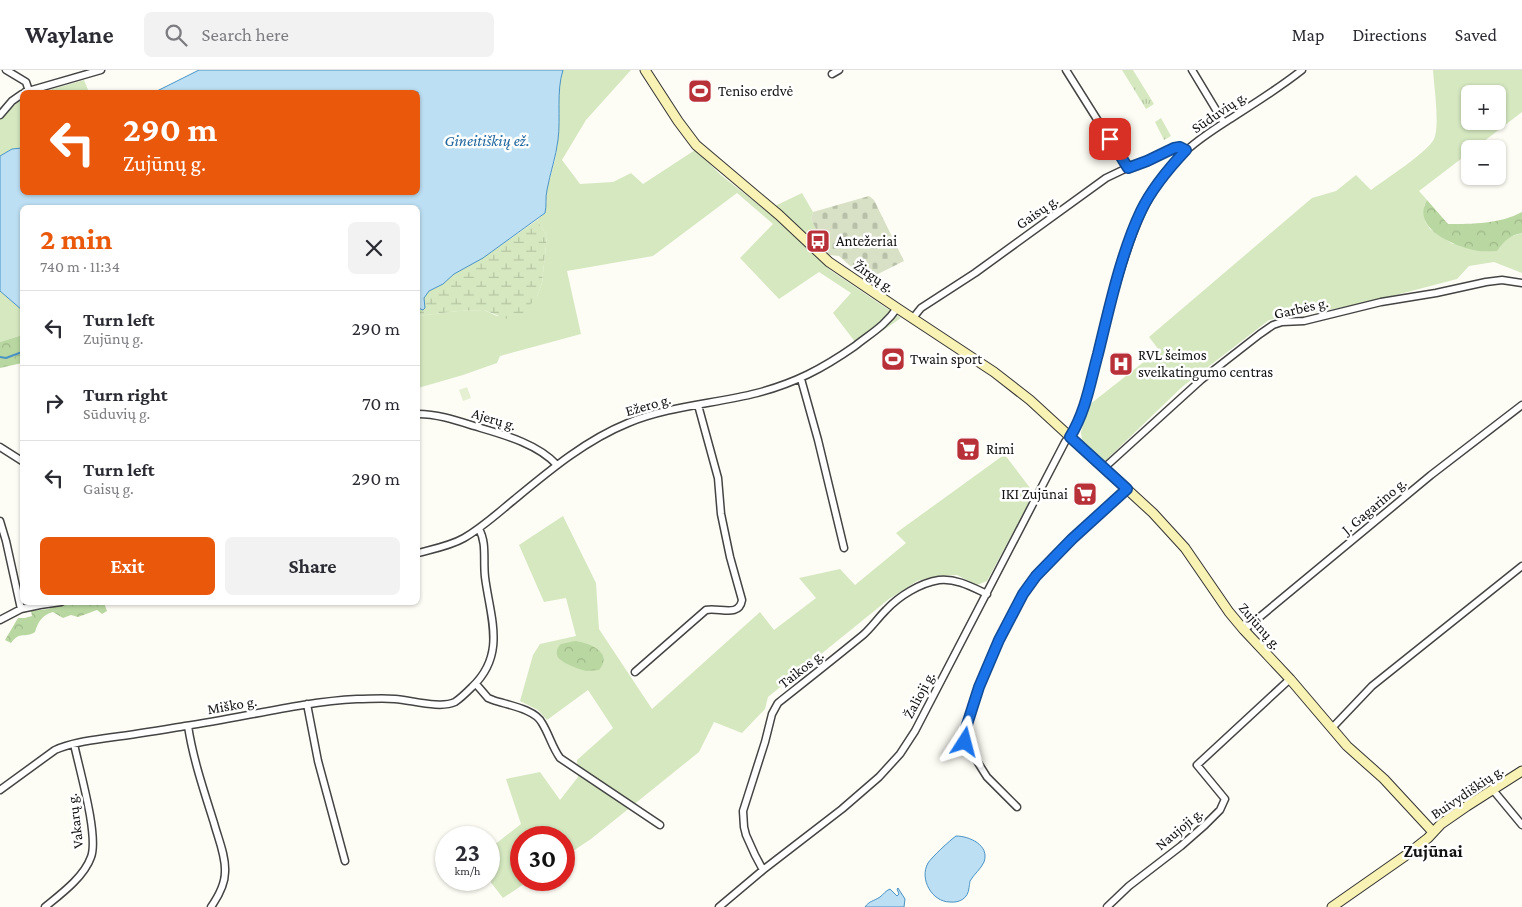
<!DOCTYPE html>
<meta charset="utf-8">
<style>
body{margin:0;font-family:"Crimson Pro",serif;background:#f2f2f3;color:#2b2b33;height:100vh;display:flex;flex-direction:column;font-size:19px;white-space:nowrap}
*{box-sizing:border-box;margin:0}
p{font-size:16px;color:#7c7c81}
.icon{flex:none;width:28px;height:28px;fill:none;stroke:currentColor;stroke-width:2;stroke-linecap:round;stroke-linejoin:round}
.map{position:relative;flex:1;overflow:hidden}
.side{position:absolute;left:20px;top:135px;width:400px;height:400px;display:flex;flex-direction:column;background:#fff;border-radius:8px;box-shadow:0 1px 4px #0004}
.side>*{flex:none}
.top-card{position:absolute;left:20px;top:20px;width:400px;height:105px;border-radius:8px;box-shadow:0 1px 4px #0004;background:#ea580c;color:#fff;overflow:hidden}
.controls{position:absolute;left:1461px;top:15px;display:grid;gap:10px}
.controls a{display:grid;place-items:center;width:45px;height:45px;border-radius:8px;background:#fff;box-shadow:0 1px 4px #0004;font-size:25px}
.speed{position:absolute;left:435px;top:756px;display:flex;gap:10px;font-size:25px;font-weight:700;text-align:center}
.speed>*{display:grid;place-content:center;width:65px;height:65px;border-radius:50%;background:#fff;box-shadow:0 1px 4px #0004;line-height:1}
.speed small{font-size:12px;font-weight:400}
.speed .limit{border:8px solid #d22;background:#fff;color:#111}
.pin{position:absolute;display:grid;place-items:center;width:42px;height:42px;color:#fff;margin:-21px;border-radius:10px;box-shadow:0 2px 8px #0006}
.me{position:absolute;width:55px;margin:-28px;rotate:9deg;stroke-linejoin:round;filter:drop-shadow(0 0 4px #0008)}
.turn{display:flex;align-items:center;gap:18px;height:105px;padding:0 20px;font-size:22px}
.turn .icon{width:65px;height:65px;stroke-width:2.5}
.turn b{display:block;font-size:35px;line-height:42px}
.round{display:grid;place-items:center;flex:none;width:52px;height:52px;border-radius:8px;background:#f2f2f3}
.overview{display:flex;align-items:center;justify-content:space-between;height:85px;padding:0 20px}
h1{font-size:30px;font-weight:700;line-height:38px;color:#ea580c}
.button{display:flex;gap:10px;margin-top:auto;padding:10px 20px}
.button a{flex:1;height:58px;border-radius:8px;background:#ea580c;color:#fff;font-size:20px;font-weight:700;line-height:58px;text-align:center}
.button a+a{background:#f2f2f3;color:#2b2b33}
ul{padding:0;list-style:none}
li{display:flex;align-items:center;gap:15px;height:75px;padding:0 20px;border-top:1px solid #e1e1e2}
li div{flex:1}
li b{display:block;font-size:19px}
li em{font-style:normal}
header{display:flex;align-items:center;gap:30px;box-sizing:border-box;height:70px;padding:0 25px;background:#fff;border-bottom:1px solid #e1e1e2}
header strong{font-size:24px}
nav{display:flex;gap:28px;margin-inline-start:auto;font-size:18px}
.search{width:350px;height:45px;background:#f2f2f3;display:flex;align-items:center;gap:12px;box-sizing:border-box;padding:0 18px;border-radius:8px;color:#7c7c81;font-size:19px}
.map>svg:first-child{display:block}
</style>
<header>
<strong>Waylane</strong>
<div class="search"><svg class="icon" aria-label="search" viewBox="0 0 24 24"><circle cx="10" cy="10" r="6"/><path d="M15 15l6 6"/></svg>Search here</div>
<nav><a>Map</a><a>Directions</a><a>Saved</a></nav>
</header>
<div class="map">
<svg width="1522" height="837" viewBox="0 0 1522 837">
<defs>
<pattern id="forest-crowns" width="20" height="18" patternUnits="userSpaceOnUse" patternTransform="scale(1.25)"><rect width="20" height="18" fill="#b9d7a0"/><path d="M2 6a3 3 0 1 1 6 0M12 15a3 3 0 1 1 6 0" fill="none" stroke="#9eb889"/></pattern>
<pattern id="wetland-marsh" width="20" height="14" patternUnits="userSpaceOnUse" patternTransform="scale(1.25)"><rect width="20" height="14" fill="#d5e8c0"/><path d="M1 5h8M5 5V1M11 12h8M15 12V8" fill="none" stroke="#b6c6a4"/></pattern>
<pattern id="cemetery-stones" width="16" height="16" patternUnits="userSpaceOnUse" patternTransform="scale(1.25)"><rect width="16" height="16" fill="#d8e1c6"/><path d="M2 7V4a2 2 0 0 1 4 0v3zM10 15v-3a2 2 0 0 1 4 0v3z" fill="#b8c0a9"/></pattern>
<pattern id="park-tufts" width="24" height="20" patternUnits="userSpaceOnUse" patternTransform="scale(1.25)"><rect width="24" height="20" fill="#d5e8c0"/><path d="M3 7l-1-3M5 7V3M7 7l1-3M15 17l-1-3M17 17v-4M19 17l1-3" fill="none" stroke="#b6c6a4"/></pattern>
</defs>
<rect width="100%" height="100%" fill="#fefdf5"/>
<path fill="#d5e8c0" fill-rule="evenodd" d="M563 0H631L586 50 562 90 580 114 613 112 631 103 643 114 695 80 722 106 778 150 830 200 901 248 859 277 833 243 851 223 819 202 779 229 740 188 773 154 737 123 653 186 567 201 581 264 500 286 497 293 463 305 418 318V246L458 241 484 240 497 246 537 227 542 213 547 166 537 150C551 140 544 133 547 119 551 103 557 87 558 70 561 47 556 22 563 0Z
M1433 0H1522V42L1474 79H1470V82L1419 121 1427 130 1424 136 1425 151 1430 159 1448 171 1453 174 1503 172 1509 167 1522 163V203L1494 192 1469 196 1457 209 1396 225 1349 236 1302 245 1269 250 1182 317 1103 393 1082 371 1081 362 1089 335 1159 280 1149 267 1312 128 1336 121 1356 105 1371 120C1384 110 1428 82 1434 69 1440 56 1434 16 1433 0ZM1470 24H1498V51H1470Z
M84 10 89 22H42Z
M22 29V78L12 79 0 86V46C9 43 14 34 22 29Z
M802 123 813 142 811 149 829 185 775 136Z
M0 221 22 240V264L19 266 0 272Z
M1005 385 1034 423 987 511 977 515 957 505 937 506 917 511 889 529 768 627 765 639 742 663 714 652 699 682 591 769 564 787V768H521V810H530L503 828 489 810V779L521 754 506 709 540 702 560 730 578 707 577 690 613 658 588 620 547 650 538 640 520 631 533 585 540 574 576 566 566 528 544 532 519 475 563 446 596 513 599 559 652 639 760 542 774 560 816 528 799 508 840 499 855 515 906 473 896 463 1001 387Z"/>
<path fill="url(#forest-crowns)" d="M1427 130 1448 154C1473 154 1500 154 1522 142V163C1510 165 1504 171 1497 181 1489 181 1481 182 1473 180 1452 175 1411 158 1427 130Z
M22 264V293L0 298V272L19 266Z
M77 533H104L107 541 102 544 97 540 78 547 71 545 63 548 53 542C42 545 38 552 35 562 24 569 21 560 11 573L5 570 18 548H25L32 546 31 541 49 539 54 535Z
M575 571C589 573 614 582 599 600 595 600 591 601 587 601 580 600 558 592 557 585 556 580 558 577 561 574Z"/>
<path fill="url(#wetland-marsh)" d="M537 150 547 166 542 213 537 227 524 242 514 249H507L484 240 458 241 418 246V238L422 240 425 234 424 228 429 221 443 214 454 204 483 188Z"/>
<path fill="url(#cemetery-stones)" d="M869 126 874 130 904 191 866 210 839 186 829 185 811 149 813 142Z"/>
<path fill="url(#park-tufts)" d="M1122 0H1133L1154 34 1146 39Z
M1161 48 1171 66 1164 70 1155 52Z"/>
<path fill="#e5efd1" d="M467 317 471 328 463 331 459 320Z"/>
<path fill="#bddff3" stroke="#4993c5" d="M199 0H563C556 22 561 47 558 70 556 87 550 103 547 120 545 128 547 135 545 143L483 188 454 204 443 214 429 221 424 228 425 238 423 240 418 238V138H22V240L0 221V86L12 79 22 78V122H418V22H155Z
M956 766C969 766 990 775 984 792 981 799 974 804 970 811 970 811 969 818 969 818 968 828 960 833 950 832 932 832 919 809 928 793 932 787 949 771 956 766Z
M898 818 905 829 904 837H865C869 831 874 831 880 827 884 824 885 821 890 819L897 826 899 824 897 819Z"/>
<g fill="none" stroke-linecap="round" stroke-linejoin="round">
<path stroke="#4993c5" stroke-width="2" d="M0 287 6 288 22 282"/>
<g stroke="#444" stroke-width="9">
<path id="street" d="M6 0 26 12 29 21
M1066 0 1127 97
M1192 0 1224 53
M832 4 839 0
M25 22 101 0
M0 45 12 31 22 24
M913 248 921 238 975 203 1106 108 1129 97 1147 91 1174 78 1180 77 1186 80
M801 309 818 370 844 478
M418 344C437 344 455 350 474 356 501 364 537 373 557 395
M0 377 22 391
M1104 398 1201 310 1260 264 1273 255 1282 252 1304 251 1381 232 1436 223 1486 212 1502 210 1522 213
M0 451 6 471 21 539
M418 483C433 479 450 476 464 468 483 457 499 442 515 429 550 400 586 370 628 353 669 336 714 334 757 323 795 313 822 299 855 276 870 264 886 255 897 238
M0 550 21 539 40 535 61 532
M1244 560 1431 405 1522 335
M635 602 706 540C719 537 739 548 742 530L730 487 721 444 718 408 698 335
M476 614 488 628 493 630C507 635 535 639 542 653 549 664 552 677 560 688L660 755
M307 634 318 691 345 791
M188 656C193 689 204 721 214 753 218 768 226 786 225 802 225 814 218 827 211 837
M1332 658 1372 616 1522 496
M0 720 55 680C73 672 94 670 114 667 138 664 161 660 185 656 242 648 299 632 357 629 369 629 383 628 395 629 411 630 440 639 455 632 461 628 467 622 472 617 507 584 490 547 485 507 483 490 487 473 479 459
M1493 720 1522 755
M1017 737 987 707 965 672 964 664 976 626 999 570 1023 524 1036 506 1074 466 1127 419
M763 800 755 785 746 765 744 757 743 741 765 672 772 644 778 633C807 610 835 588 863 565 871 558 878 548 886 540 899 526 920 513 939 510 956 508 972 517 987 524
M45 837C61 824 84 807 91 787 99 766 79 698 74 674
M719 837 763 800 842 739 879 707 900 684 915 661 1065 372 1077 355 1082 343C1094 302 1103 260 1115 219 1130 167 1145 118 1187 80 1199 69 1213 60 1227 51 1252 35 1278 19 1302 0
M1107 837 1129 816 1181 776 1205 755 1220 740 1225 729 1197 695 1290 609"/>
</g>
<g stroke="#333" stroke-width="11">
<path id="secondary" d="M645 0 678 51 696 75 779 145 829 192 897 238 994 302 1030 330 1153 443 1185 478 1229 542 1244 560 1290 609 1347 676 1384 709 1433 762
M1332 837 1405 786 1428 768 1441 754 1467 736 1522 701"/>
</g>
<use href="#street" stroke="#fff" stroke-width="6"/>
<use href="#secondary" stroke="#f9f2b5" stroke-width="9"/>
</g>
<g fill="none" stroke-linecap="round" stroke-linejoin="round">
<g stroke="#114b97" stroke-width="12">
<path id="route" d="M965 672 964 664 979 617 999 570 1023 524 1036 506 1072 469 1127 419 1070 367C1086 341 1090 313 1098 284 1109 239 1121 183 1141 141 1152 118 1169 98 1186 80L1180 77 1174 78 1147 91 1128 98 1110 69"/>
</g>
<use href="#route" stroke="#1a73e8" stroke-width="9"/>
</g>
<defs>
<g id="stadium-square" transform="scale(1.25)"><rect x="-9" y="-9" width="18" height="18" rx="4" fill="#b93138" stroke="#fff"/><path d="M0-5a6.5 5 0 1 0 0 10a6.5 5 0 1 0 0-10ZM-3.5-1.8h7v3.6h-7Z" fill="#fff"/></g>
<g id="bus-square" transform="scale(1.25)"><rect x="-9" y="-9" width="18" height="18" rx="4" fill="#b93138" stroke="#fff"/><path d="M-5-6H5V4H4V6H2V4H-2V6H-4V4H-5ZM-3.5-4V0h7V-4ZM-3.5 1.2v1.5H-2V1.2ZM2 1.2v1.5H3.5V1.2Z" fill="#fff"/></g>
<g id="hospital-square" transform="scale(1.25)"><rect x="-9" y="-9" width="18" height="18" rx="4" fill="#b93138" stroke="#fff"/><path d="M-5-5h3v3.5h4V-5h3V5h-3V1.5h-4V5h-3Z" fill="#fff"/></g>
<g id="supermarket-square" transform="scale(1.25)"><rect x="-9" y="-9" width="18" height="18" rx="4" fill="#b93138" stroke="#fff"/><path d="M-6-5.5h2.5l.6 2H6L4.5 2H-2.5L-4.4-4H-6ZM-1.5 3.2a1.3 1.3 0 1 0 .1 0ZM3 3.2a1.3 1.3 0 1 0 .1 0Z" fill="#fff"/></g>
</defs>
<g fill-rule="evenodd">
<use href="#stadium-square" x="700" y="21"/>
<use href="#bus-square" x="818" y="171"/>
<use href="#stadium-square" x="893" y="289"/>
<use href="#hospital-square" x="1121" y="294"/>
<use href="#supermarket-square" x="968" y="379"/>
<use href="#supermarket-square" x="1085" y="424"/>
</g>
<g text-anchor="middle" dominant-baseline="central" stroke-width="5" stroke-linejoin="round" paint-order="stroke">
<g font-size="15" fill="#111" stroke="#fff" text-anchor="start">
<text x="718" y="21">Teniso erdvė</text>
<text x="836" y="171">Antežeriai</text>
<text x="1138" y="285">RVL šeimos<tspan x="1138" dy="17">sveikatingumo centras</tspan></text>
<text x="910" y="289">Twain sport</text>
<text x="986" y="379">Rimi</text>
<text x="1068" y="424" text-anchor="end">IKI Zujūnai</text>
</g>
<g font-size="15" fill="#111" stroke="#fff">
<text transform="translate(1219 42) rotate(-34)">Sūduvių g.</text>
<text transform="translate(1037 142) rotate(-35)">Gaisų g.</text>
<text transform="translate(874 206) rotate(34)">Žirgų g.</text>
<text transform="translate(1301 238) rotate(-13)">Garbės g.</text>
<text transform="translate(648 335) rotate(-16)">Ežero g.</text>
<text transform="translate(494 349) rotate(17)">Ajerų g.</text>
<text transform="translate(1374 436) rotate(-40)">J. Gagarino g.</text>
<text transform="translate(1260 556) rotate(49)">Zujūnų g.</text>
<text transform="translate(801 599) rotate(-38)">Taikos g.</text>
<text transform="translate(919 625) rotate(-62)">Žalioji g.</text>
<text transform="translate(232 635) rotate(-10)">Miško g.</text>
<text transform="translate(1467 722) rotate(-34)">Buivydiškių g.</text>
<text transform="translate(75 751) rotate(-97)">Vakarų g.</text>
<text transform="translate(1179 759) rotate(-40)">Naujoji g.</text>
</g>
<g font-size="16" font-style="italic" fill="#21669c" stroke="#fff">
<text x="487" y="70">Gineitiškių ež.</text>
</g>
<g font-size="18" font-weight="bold" fill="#111" stroke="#fff">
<text x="1433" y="781">Zujūnai</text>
</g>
</g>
</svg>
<div class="controls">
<a>+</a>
<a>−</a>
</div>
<div class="speed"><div>23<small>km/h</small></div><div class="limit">30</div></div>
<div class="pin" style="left:1110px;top:69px;background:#d93025"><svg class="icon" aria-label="arrive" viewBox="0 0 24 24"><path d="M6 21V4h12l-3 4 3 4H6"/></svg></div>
<svg class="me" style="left:965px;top:672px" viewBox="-20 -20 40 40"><path d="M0-17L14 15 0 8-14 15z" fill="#1a73e8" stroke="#fff" stroke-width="4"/></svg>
<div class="top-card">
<div class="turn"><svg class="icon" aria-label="left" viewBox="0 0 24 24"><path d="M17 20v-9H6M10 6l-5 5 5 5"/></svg><div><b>290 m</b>Zujūnų g.</div></div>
</div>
<section class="side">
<div class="overview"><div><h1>2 min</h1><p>740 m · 11:34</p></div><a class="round"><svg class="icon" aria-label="close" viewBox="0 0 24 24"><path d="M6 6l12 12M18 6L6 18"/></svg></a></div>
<ul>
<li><svg class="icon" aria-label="left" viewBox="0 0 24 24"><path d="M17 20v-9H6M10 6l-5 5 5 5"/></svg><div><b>Turn left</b><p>Zujūnų g.</p></div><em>290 m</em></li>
<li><svg class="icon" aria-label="right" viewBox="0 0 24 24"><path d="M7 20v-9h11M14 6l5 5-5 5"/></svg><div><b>Turn right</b><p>Sūduvių g.</p></div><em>70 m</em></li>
<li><svg class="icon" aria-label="left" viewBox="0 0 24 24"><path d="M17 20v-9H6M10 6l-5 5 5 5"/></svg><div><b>Turn left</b><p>Gaisų g.</p></div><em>290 m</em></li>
</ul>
<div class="button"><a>Exit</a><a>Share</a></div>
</section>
</div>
